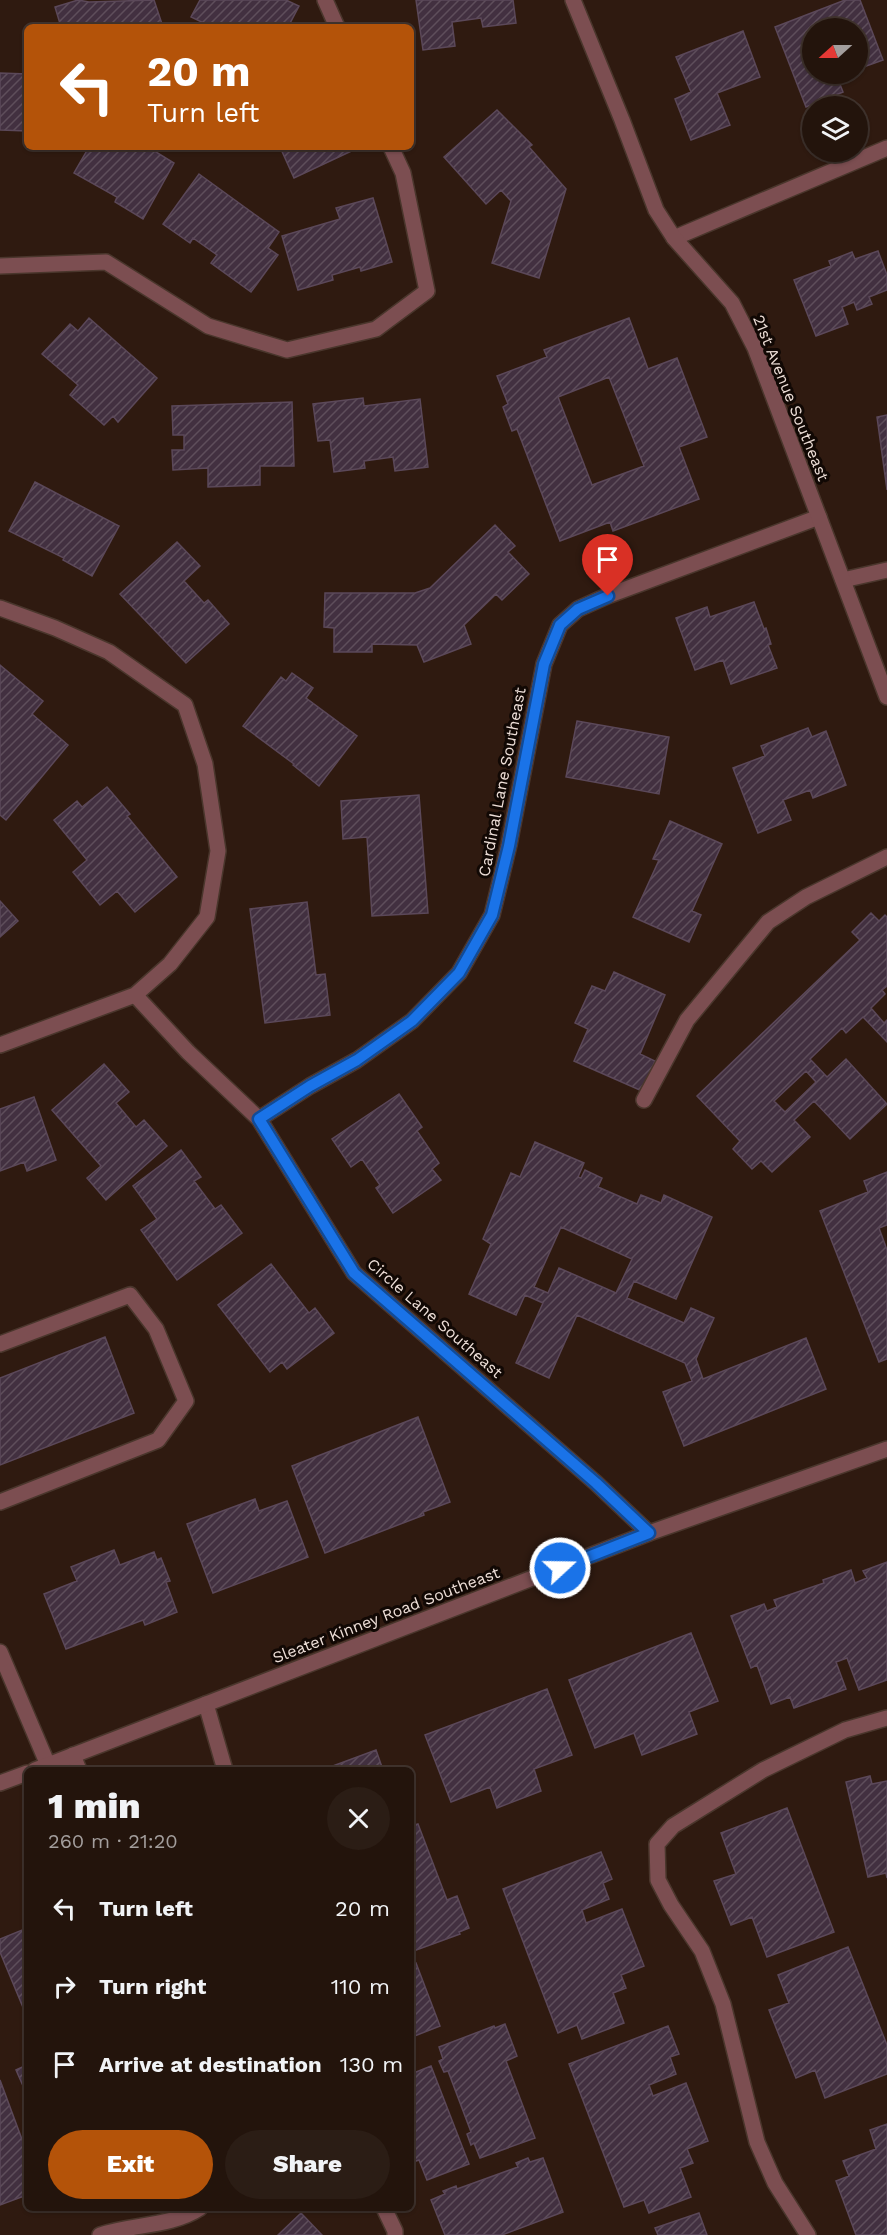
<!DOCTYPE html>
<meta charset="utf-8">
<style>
body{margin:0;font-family:"Work Sans",sans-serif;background:#2b1d15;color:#f1f3f6;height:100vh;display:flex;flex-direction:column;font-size:22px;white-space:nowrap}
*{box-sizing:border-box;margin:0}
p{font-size:20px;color:#a39e9d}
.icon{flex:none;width:33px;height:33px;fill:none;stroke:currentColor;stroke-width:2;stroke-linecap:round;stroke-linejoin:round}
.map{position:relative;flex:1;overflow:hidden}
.drawer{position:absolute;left:24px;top:1767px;width:390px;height:444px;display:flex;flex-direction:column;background:#23140c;border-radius:9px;box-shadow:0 2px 4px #0004,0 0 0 2px #40332d}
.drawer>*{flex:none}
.hud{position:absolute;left:24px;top:24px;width:390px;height:126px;border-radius:9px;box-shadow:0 2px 4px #0004,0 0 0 2px #40332d;background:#b45309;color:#fff;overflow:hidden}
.needle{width:39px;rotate:249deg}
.tools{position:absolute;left:802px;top:18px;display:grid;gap:12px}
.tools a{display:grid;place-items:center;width:66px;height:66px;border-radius:50%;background:#23140c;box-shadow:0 2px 4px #0004,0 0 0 2px #40332d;font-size:30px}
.pin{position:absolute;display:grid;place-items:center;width:51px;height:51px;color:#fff;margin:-62px -26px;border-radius:50% 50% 50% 0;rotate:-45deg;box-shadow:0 0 6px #0007}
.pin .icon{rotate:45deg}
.me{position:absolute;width:66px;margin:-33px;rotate:69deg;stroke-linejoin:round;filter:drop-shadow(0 0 4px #0008)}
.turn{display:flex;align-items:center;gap:21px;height:126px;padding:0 24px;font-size:27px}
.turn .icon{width:78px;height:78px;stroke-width:2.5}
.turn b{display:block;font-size:42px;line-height:51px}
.round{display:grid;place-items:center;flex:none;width:63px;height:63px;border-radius:32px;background:#2b1d15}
.summary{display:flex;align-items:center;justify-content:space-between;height:102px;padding:0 24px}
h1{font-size:36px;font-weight:800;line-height:45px}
.primary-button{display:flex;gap:12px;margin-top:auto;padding:12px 24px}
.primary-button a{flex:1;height:69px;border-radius:36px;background:#b45309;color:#fff;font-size:24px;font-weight:800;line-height:69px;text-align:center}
.primary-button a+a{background:#2b1d15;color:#f1f3f6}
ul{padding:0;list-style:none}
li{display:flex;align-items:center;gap:18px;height:78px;padding:0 24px}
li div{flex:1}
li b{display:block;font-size:22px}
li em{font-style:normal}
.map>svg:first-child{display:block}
</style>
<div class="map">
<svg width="887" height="2235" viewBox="0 0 887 2235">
<defs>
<pattern id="building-hatch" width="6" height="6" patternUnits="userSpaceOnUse" patternTransform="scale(1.5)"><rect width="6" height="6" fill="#423040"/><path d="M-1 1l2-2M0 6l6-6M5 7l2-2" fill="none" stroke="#5e4e5b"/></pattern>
</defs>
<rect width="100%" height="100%" fill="#2f1a10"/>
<path fill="url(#building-hatch)" stroke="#5b4859" stroke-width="1.5" fill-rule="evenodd" d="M78 0 89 2 154 0 163 27H61L55 7Z
M200 0H286L299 6 288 27H212L191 17Z
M416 0H513L516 23 483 27 481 18 452 22 455 46 423 50Z
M845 0H860L883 60 858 69V28H813V74H836L843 92 806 107 775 27Z
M743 31 760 77 717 93 730 125 691 140 675 99 691 92 676 57Z
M0 73 27 74V131L0 130Z
M497 110 532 145 529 147 566 189 539 278 492 263 511 201 501 190 486 204 444 157Z
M89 147H148L174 163 143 219 115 202 117 197 74 173Z
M280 147H360L294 178Z
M199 174 279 232 268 248 278 255 251 292 211 263 217 255 193 238 190 243 163 224Z
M373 198 392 262 361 271 360 267 332 275 333 280 298 290 282 236 340 219 336 208Z
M878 251 887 275V290L869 297 872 304 857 310 854 302 842 307 848 324 816 336 794 280 831 266 829 261 852 252 855 259Z
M89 318 157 378 118 422 113 416 104 425 70 395 78 385 42 354 70 324 78 331Z
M629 318 648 369 677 358 707 437 679 447 699 499 613 531 610 522 560 541 517 429 512 431 503 407 508 404 497 376 547 357 544 350ZM609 377 644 466 592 485 558 397Z
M363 398 364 406 420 399 428 467 395 471 393 457 364 461 365 468 334 472 330 440 318 441 313 404Z
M292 402 294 466H260V485L208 487V468L173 470 172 450H184V435H173L172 406Z
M887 415V490L877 417Z
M35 482 119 526 92 576 63 560 64 558 9 531Z
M495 525 515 546 508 552 529 574 502 600 496 594 464 625 471 644 424 662 417 645 372 644V652H334V628L324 627 325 593H415L430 588Z
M177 542 200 566 184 581 204 603 208 600 229 624 186 663 120 594Z
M754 602 764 629 766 628 771 644 768 645 777 668 731 684 723 660 695 670 676 618 707 607 710 617Z
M0 665 43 701 32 714 68 745 6 820 0 815Z
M292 673 313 688 306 698 357 736 319 786 293 765 294 764 243 726 281 677 286 681Z
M577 721 669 737 659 794 566 777Z
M808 728 812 737 826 731 846 785 813 798 810 790 783 800 791 820 758 833 733 768 765 756 761 746Z
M107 787 130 814 127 816 177 877 135 912 117 891 100 905 73 872 87 860 54 820 77 801 82 807Z
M419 795 428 913 372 916 367 837 343 839 341 801Z
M670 821 722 844 692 911 701 915 689 942 633 917 659 860 653 859Z
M0 901 18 921 0 937Z
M307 902 316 975 325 974 330 1015 265 1023 250 909Z
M871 913 879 921 885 915 887 917V986L882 990 885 994 871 1008 884 1023 887 1020V1042L863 1017 846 1033 842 1028 810 1059 827 1077 846 1059 887 1104 850 1139 814 1101 794 1120 810 1137 772 1172 761 1161 752 1169 733 1149 740 1141 697 1096 860 940 852 932ZM806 1071 816 1082 785 1112 774 1101Z
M614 972 665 995 640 1054 655 1061 642 1091 574 1061 588 1029 575 1023 592 986 605 991Z
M104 1064 129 1092 116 1103 136 1127 144 1120 167 1146 106 1200 87 1178 101 1166 52 1110Z
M399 1094 422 1127 417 1131 439 1163 432 1169 441 1180 393 1213 376 1188 380 1185 362 1159 351 1167 332 1139Z
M34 1097 56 1160 27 1171 24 1162 0 1171V1109Z
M535 1142 584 1163 578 1177 581 1178 585 1170 602 1178 598 1187 637 1204 641 1195 661 1203 664 1195 712 1217 676 1299 634 1281 627 1298 684 1323 691 1308 714 1318 696 1359 703 1379 806 1338 826 1389 684 1446 663 1392 692 1381 685 1363 577 1315 549 1378 516 1363 543 1303 525 1295 516 1315 469 1294 491 1244 483 1239 511 1173 520 1177ZM561 1227 632 1259 616 1293 559 1268 548 1293 534 1287Z
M181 1150 201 1177 194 1181 215 1209 221 1205 242 1233 177 1280 141 1230 157 1219 133 1186Z
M887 1172V1225L879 1228 887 1250V1359L879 1362 820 1211 868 1192 864 1181Z
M271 1264 309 1313 315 1308 334 1333 287 1369 282 1362 270 1372 218 1305Z
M105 1337 134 1413 0 1465V1378Z
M418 1417 450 1502 423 1512 424 1515 325 1553 292 1466Z
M255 1499 259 1511 287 1501 308 1557 213 1593 187 1524Z
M114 1550 120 1565 154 1552 157 1560 161 1558 170 1581 166 1582 177 1612 145 1625 143 1620 66 1649 44 1594 77 1581 71 1567Z
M887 1562V1680L859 1690 847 1658 836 1662 846 1689 794 1708 790 1697 771 1704 757 1665 751 1668 731 1616 764 1604 767 1611 777 1607 774 1600 824 1583 823 1580 851 1570 855 1583 867 1578 863 1571Z
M691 1633 718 1701 689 1712 697 1734 642 1755 634 1733 595 1748 569 1680Z
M547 1689 572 1755 534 1769 541 1791 497 1808 490 1787 451 1802 425 1735Z
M376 1750 383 1770H322Z
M870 1776 872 1784 887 1781V1878L886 1873 868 1877 846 1782Z
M787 1808 834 1932 767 1957 752 1917 731 1925 714 1881 736 1874 721 1833Z
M418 1824 447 1900 457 1896 469 1928 459 1932 460 1934 411 1952V1826Z
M601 1852 612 1879 603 1883 609 1899 582 1910 586 1923 622 1909 644 1966 621 1975 626 1988 613 1993 624 2023 582 2039 577 2025 558 2033 503 1889Z
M27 1928V2017L0 1952V1939Z
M848 1947 887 2045V2074L825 2098 815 2070 796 2078 769 2010 789 2003 778 1975Z
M416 1963 440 2026 412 2037 415 2046 411 2048V1965Z
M505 2024 517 2056 506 2061 535 2138 480 2158 474 2143 471 2145 467 2134 471 2132 448 2071 444 2072 439 2061 443 2059 439 2047 494 2026 495 2028Z
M668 2026 679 2054 670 2057 676 2074 649 2085 653 2096 686 2083 708 2141 687 2149 693 2163 680 2168 691 2197 649 2213 644 2200 624 2207 569 2064Z
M27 2065V2095L16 2070Z
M431 2066 469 2164 427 2180 419 2160 413 2162 411 2157V2074Z
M0 2080 27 2153V2195L0 2205Z
M887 2124V2235H856L836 2181 849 2176 843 2161 876 2149 870 2130Z
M528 2158 530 2162 543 2158 563 2212 502 2235H445L431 2200 445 2194 443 2191 456 2186 457 2189 518 2167 516 2163Z
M301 2213 322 2235H278Z
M699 2213 707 2235H658L655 2228Z"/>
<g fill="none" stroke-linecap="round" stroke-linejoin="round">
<g stroke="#4a362c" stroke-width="18">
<path id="service" d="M0 1344 130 1295 156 1329 186 1401 158 1440 0 1502
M0 1652 48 1765
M73 1755 79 1770"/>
</g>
<g stroke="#4a362c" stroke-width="18">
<path id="minor" d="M325 0 337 27
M674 238 887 148
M0 266 106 262 208 326 287 350 376 329 427 291 403 173 391 147
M843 580 887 570
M0 608 55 628 109 652 185 705 205 764 218 851 207 917 170 964 135 995 0 1045
M135 995 188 1052 259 1119 354 1273 596 1483 649 1533
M644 1100 687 1020 768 922 806 897 887 857
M259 1119 310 1086 357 1060 412 1021 459 973 492 915 509 845 544 664 560 625 578 609 607 596 819 517
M206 1704 225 1770
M384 2208 395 2231V2235
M100 2235C132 2224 171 2227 200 2208
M808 2235 775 2183 757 2142 723 2004 702 1951 671 1905 658 1880 657 1844 673 1826 763 1770 845 1730 887 1718"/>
</g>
<g stroke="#4a362c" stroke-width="18">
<path id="tertiary" d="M573 0 622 120 656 210 674 238 732 303 755 348 887 697
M35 1770 649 1533 887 1449
M0 1783 27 1773"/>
</g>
<use href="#service" stroke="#7c4e51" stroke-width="15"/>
<use href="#minor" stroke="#7c4e51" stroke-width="15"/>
<use href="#tertiary" stroke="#7c4e51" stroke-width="15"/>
</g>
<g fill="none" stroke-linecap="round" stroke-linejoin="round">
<g stroke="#114b97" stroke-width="15">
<path id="route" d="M560 1568 649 1533 596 1483 354 1273 259 1119 310 1086 357 1060 412 1021 459 973 492 915 509 846 544 664 560 625 578 609 608 596"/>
</g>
<use href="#route" stroke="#1a73e8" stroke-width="10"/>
</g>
<g text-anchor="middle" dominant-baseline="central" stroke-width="6" stroke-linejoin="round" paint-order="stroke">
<g font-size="16" fill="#eedfd8" stroke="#110804">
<text transform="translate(791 398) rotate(68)">21st Avenue Southeast</text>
<text transform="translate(502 782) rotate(-79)">Cardinal Lane Southeast</text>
<text transform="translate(435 1318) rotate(41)">Circle Lane Southeast</text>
<text transform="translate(386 1615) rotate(-21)">Sleater Kinney Road Southeast</text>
</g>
</g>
</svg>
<div class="tools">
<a><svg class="needle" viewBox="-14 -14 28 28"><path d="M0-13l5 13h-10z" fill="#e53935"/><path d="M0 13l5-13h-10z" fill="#a39e9d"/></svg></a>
<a><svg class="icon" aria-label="layers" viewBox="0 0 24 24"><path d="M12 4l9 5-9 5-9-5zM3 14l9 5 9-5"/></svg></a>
</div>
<div class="pin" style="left:608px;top:596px;background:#d93025"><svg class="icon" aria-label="arrive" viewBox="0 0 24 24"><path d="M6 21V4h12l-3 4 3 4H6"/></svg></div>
<svg class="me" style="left:560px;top:1568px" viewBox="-20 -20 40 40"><circle r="17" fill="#1a73e8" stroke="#fff" stroke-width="3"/><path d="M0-11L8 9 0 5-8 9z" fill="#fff"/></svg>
<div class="hud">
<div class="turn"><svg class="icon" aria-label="left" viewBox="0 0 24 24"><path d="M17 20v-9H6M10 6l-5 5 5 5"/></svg><div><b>20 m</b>Turn left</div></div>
</div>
<section class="drawer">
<div class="summary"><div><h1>1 min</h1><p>260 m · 21:20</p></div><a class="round"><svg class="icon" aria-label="close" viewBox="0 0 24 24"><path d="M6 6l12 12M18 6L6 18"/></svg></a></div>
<ul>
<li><svg class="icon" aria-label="left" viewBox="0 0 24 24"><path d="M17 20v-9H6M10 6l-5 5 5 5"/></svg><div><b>Turn left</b></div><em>20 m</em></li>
<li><svg class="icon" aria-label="right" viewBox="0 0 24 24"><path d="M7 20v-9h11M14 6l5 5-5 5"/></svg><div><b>Turn right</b></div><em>110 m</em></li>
<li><svg class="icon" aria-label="arrive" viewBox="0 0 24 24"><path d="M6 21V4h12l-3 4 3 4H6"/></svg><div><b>Arrive at destination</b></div><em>130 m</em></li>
</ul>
<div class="primary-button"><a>Exit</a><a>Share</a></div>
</section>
</div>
